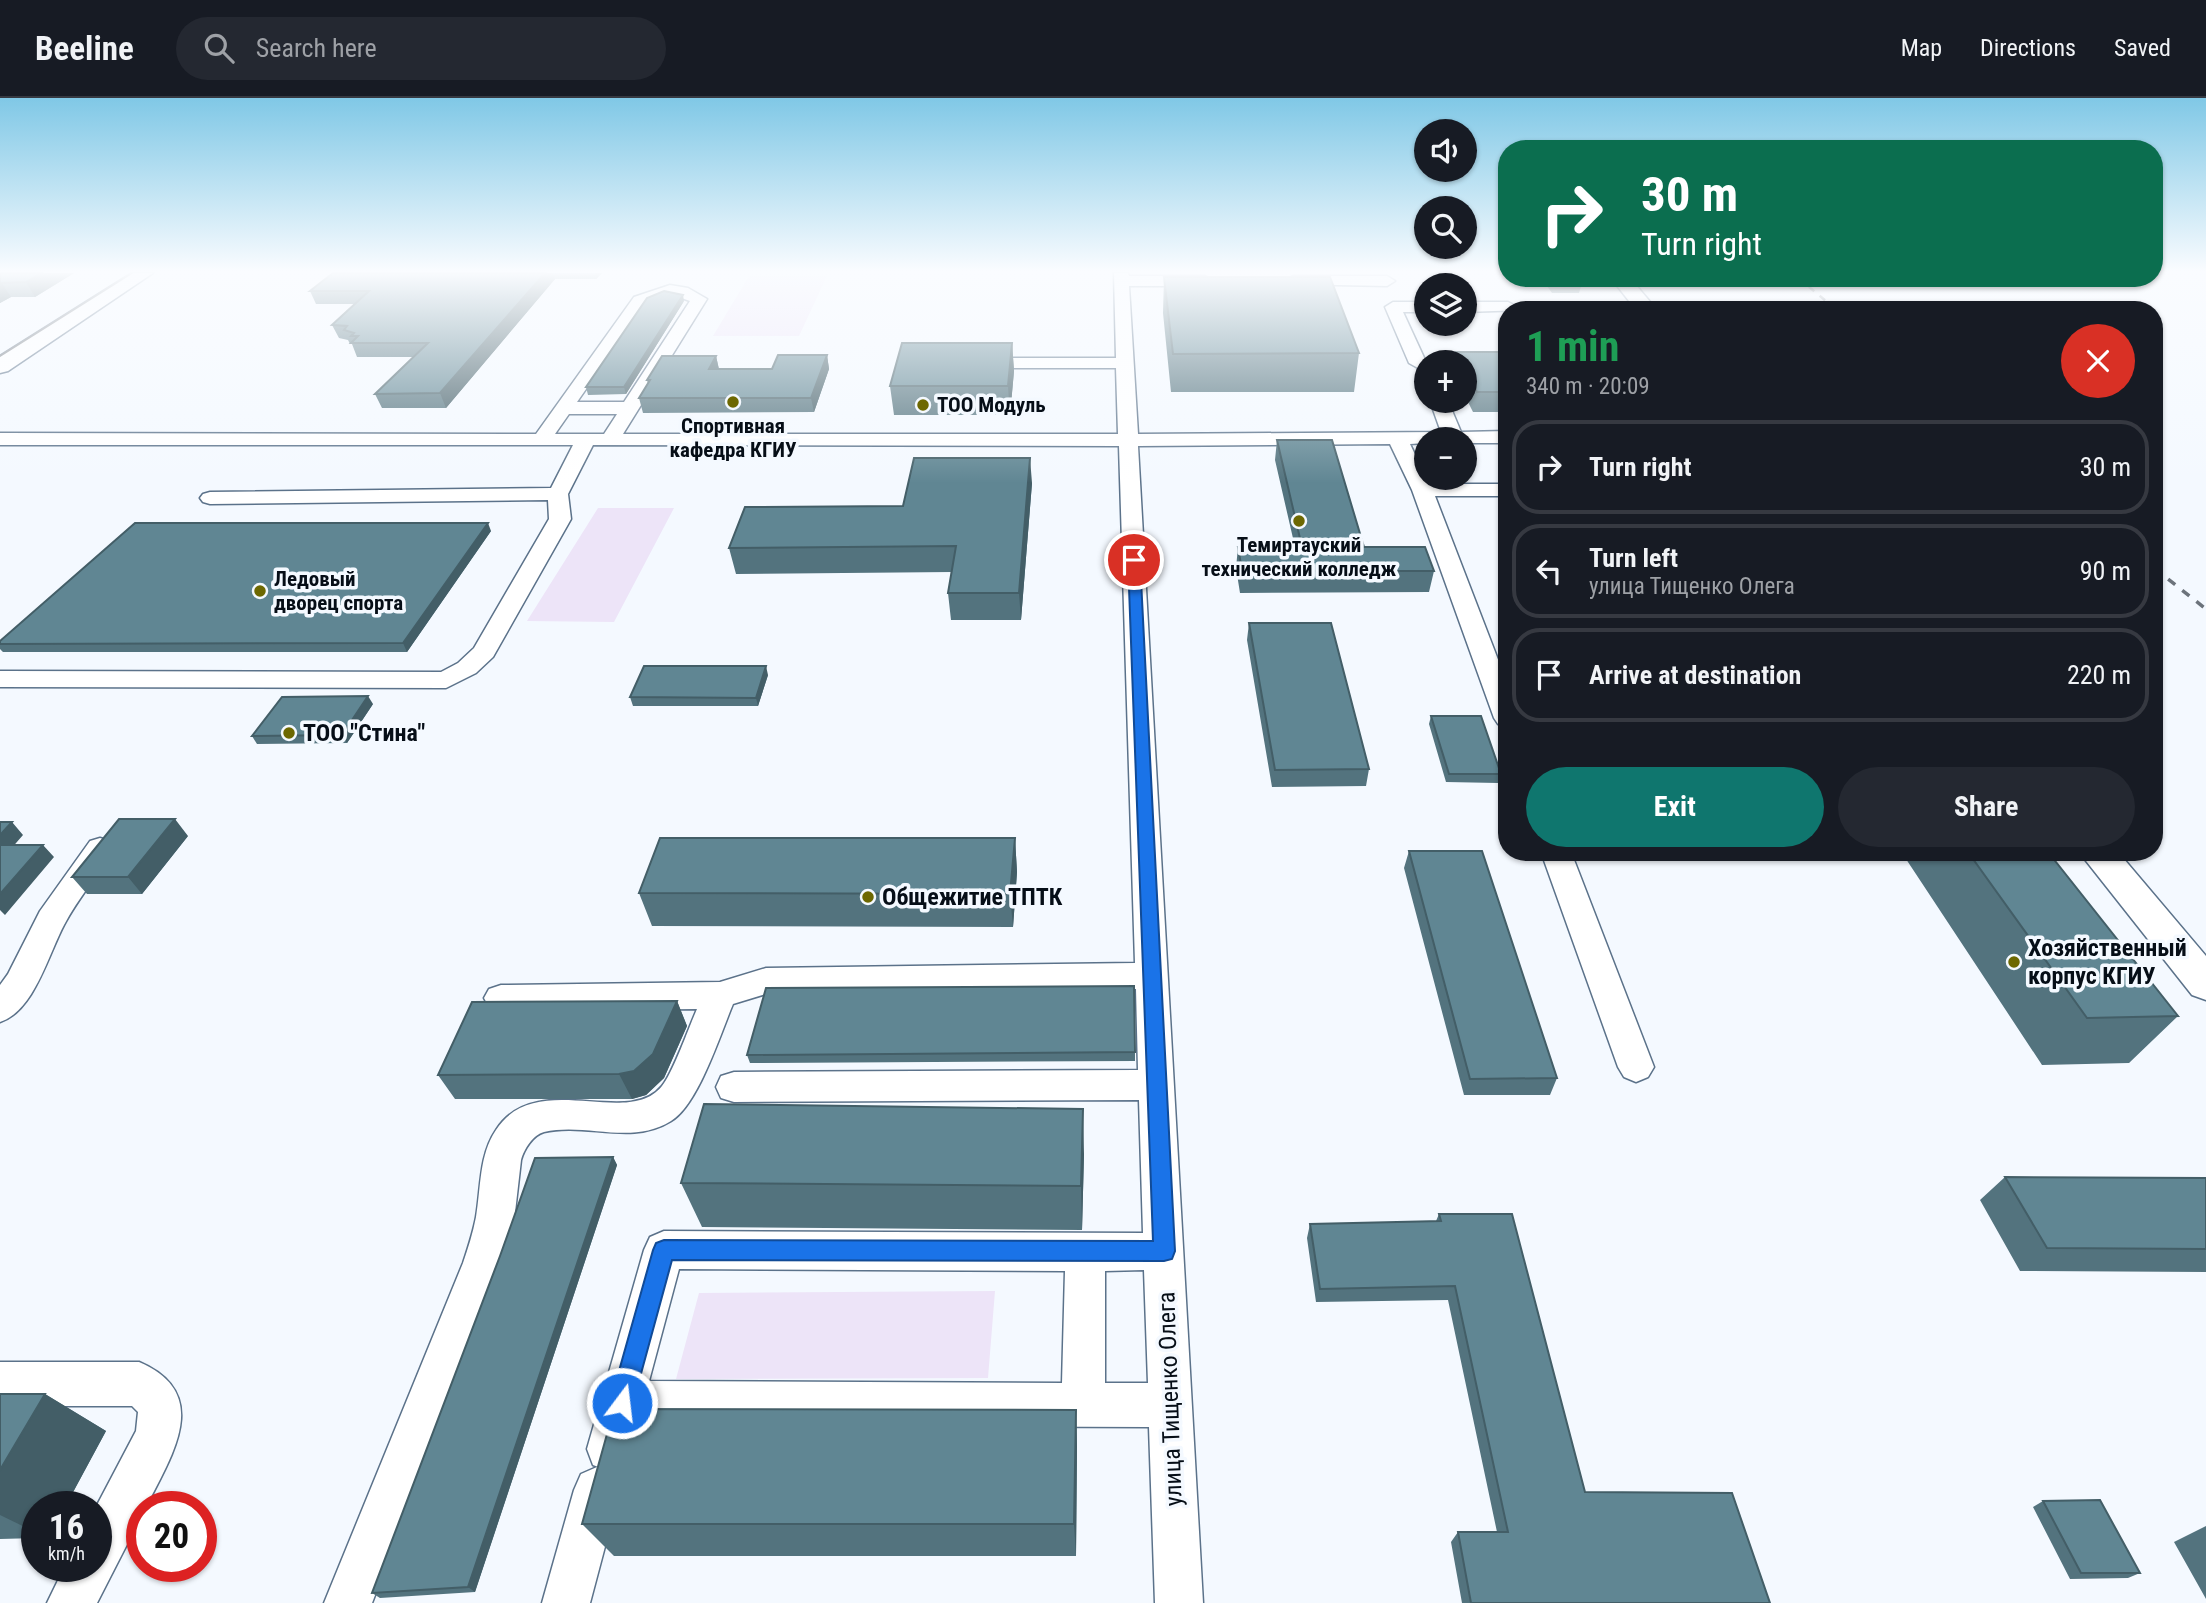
<!DOCTYPE html>
<meta charset="utf-8">
<style>
body{margin:0;font-family:"Roboto Condensed",sans-serif;background:#242831;color:#f1f3f6;height:100vh;display:flex;flex-direction:column;font-size:26px;white-space:nowrap}
*{box-sizing:border-box;margin:0}
p{font-size:23px;color:#9ea1a6}
.icon{flex:none;width:38px;height:38px;fill:none;stroke:currentColor;stroke-width:2;stroke-linecap:round;stroke-linejoin:round}
.map{position:relative;flex:1;overflow:hidden}
.side{position:absolute;left:1498px;top:203px;width:665px;height:560px;display:flex;flex-direction:column;background:#171b24;border-radius:28px;box-shadow:0 2px 5px #0004}
.side>*{flex:none}
.hud{position:absolute;left:1498px;top:42px;width:665px;height:147px;border-radius:28px;box-shadow:0 2px 5px #0004;background:#0b6e4f;color:#fff;overflow:hidden}
.tools{position:absolute;left:1414px;top:21px;display:grid;gap:14px}
.tools a{display:grid;place-items:center;width:63px;height:63px;border-radius:50%;background:#171b24;box-shadow:0 2px 5px #0004;font-size:35px}
.speed{position:absolute;left:21px;top:1393px;display:flex;gap:14px;font-size:35px;font-weight:700;text-align:center}
.speed>*{display:grid;place-content:center;width:91px;height:91px;border-radius:50%;background:#171b24;box-shadow:0 2px 5px #0004;line-height:1}
.speed small{font-size:18px;font-weight:400}
.speed .limit{border:10px solid #d22;background:#fff;color:#111}
.pin{position:absolute;display:grid;place-items:center;width:60px;height:60px;color:#fff;margin:-30px;border:4px solid #fff;border-radius:50%;box-shadow:0 2px 7px #0007}
.me{position:absolute;width:77px;margin:-38px;rotate:15deg;stroke-linejoin:round;filter:drop-shadow(0 0 5px #0008)}
.turn{display:flex;align-items:center;gap:24px;height:147px;padding:0 28px;font-size:32px}
.turn .icon{width:91px;height:91px;stroke-width:2.5}
.turn b{display:block;font-size:49px;line-height:60px}
.round{display:grid;place-items:center;flex:none;width:74px;height:74px;border-radius:37px;background:#242831}
.summary{display:flex;align-items:center;justify-content:space-between;height:119px;padding:0 28px}
h1{font-size:42px;font-weight:700;line-height:52px;color:#1e9e55}
.cta{display:flex;gap:14px;margin-top:auto;padding:14px 28px}
.cta a{flex:1;height:80px;border-radius:42px;background:#0f766e;color:#fff;font-size:28px;font-weight:700;line-height:80px;text-align:center}
.cta a+a{background:#242831;color:#f1f3f6}
ul{padding:0;list-style:none}
li{display:flex;align-items:center;gap:21px;height:94px;margin:0 14px 10px;padding:0 14px;border:4px solid #363941;border-radius:28px}
li div{flex:1}
li b{display:block;font-size:26px}
li em{font-style:normal}
header{display:flex;align-items:center;gap:42px;box-sizing:border-box;height:98px;padding:0 35px;background:#171b24;border-bottom:2px solid #363941}
header strong{font-size:33px}
nav{display:flex;gap:38px;margin-inline-start:auto;font-size:24px}
.search{width:490px;height:63px;background:#242831;display:flex;align-items:center;gap:18px;box-sizing:border-box;padding:0 24px;border-radius:38px;color:#9ea1a6;font-size:26px}
.map>svg:first-child{display:block}
</style>
<header>
<strong>Beeline</strong>
<div class="search"><svg class="icon" aria-label="search" viewBox="0 0 24 24"><circle cx="10" cy="10" r="6"/><path d="M15 15l6 6"/></svg>Search here</div>
<nav><a>Map</a><a>Directions</a><a>Saved</a></nav>
</header>
<div class="map">
<svg width="2206" height="1505" viewBox="0 0 2206 1505">
<rect width="100%" height="100%" fill="#f4f9ff"/>
<path fill="#ede4f8" d="M749 178H827L799 238H713Z
M598 410H674L614 524 527 523Z
M995 1193 988 1280 676 1281 699 1195Z"/>
<g fill="none" stroke-linecap="round" stroke-linejoin="round">
<g stroke="#5b728a" stroke-width="3">
<path id="minor" d="M1114 175H1128L1129 178H1205L1213 183 1205 188H1129L1138 336 1441 334 1430 303H1448L1461 334 1507 333V345H1465V341H1426V345L1410 346 1429 386H1507V398H1435L1507 585V628L1498 626 1494 620 1412 392 1390 346 1138 348 1203 1505H1155L1149 1329 638 1327 625 1367 609 1373 593 1367 587 1351 644 1152 650 1139 664 1133 1143 1135 1139 1002 734 1004 721 1000 716 989 721 978 734 974 1138 972 1136 891 766 896 733 906C720 937 698 1007 671 1023 631 1048 586 1024 544 1034 533 1037 524 1051 521 1062L514 1123 503 1165 372 1505H324L463 1165C468 1150 473 1135 476 1119 481 1090 479 1057 496 1032 536 970 628 1031 662 988 673 975 689 929 697 911L501 913 489 909 484 900 489 891 501 887 720 884 766 870 1135 865 1119 348 593 347 568 396 571 421 493 559 476 575 446 590 0 589V573L441 574 458 565 474 550 549 421 548 402 210 406 203 404 200 400 203 396 210 394 551 390 573 347H0V335L536 336 634 199 670 187 688 190 707 201 623 336H1118L1116 270H972L963 265 972 260H1116ZM670 196 690 203 624 304H577L646 205ZM569 316H617L604 336H555ZM679 1171 1065 1173 1062 1285 649 1283ZM1144 1172 1148 1285H1105V1173Z
M1293 178H1387L1395 183 1387 188 1287 186 1285 183Z
M1393 204H1426V214H1403L1426 264 1424 269 1418 270 1409 265 1385 209Z
M1465 204H1508L1524 212 1465 214Z
M100 740 110 743 115 750C99 776 78 800 64 827 48 857 34 913 0 924V887L8 876 40 813 90 743Z
M1541 754H1571L1654 969 1648 979 1636 984 1624 979 1618 969Z
M0 1264H139C214 1296 171 1358 146 1409H142V1417L97 1505H47L65 1468H96V1409L136 1333 138 1314 132 1308H0Z
M597 1369 613 1376 620 1392 590 1505H542L574 1392 581 1376Z"/>
</g>
<g stroke="#5b728a" stroke-width="3">
<path id="major" d="M132 175H153L8 273 0 275V258Z
M1611 180H1630L1657 212H1636Z
M2079 754H2118L2206 858V902L2192 897Z"/>
</g>
<use href="#minor" fill="#fff" fill-rule="evenodd"/>
<use href="#major" fill="#fff" fill-rule="evenodd"/>
<path stroke="#6c737b" stroke-width="2" d="M0 258 132 175"/>
<path stroke="#6c737b" stroke-width="2.5" stroke-dasharray="7 7" stroke-linecap="butt" d="M1798 180 1837 212"/>
<path stroke="#6c737b" stroke-width="3.5" stroke-dasharray="9 9" stroke-linecap="butt" d="M2154 470 2206 511"/>
</g>
<path fill="#53737e" d="M0 175H74L35 199H11L0 205Z
M333 175H602L596 181H555L446 310H382L375 296 414 259H357L352 246H350L348 242 339 240 332 227 354 206H316L310 193Z
M1164 179 1359 255 1354 294H1171L1163 215Z
M1541 180H1578L1582 185 1579 195H1552Z
M684 203 626 296 588 297 586 289Z
M1012 245 1014 273 1010 317H894L890 288Z
M1456 254H1507V314H1473L1465 298V264H1454Z
M827 257 829 271 814 314 643 315 639 300 648 286 647 282 716 258 719 271H772Z
M1277 342 1364 449 1434 473 1429 494 1240 495 1236 470 1238 449H1295L1275 362Z
M1032 385 1021 522H951L948 495 952 474 736 476 729 450 903 408Z
M491 433 407 554H3L0 551V543Z
M1249 525 1369 671 1366 688 1272 689 1247 542Z
M768 577 758 608H633L630 599Z
M373 606 347 645 257 646 252 638Z
M1431 618 1501 676 1498 685 1446 684 1429 626Z
M188 738 142 796H87L72 779Z
M1015 740 1017 774 1013 829 652 828 639 795Z
M1409 753 1557 980 1550 997H1464L1404 770Z
M1910 754H2048L2178 918 2129 965 2042 967 1906 761Z
M677 903 687 928 664 980 646 997 632 1001H455L438 977Z
M1135 954V963L750 965 747 957Z
M1084 1056 1082 1132 702 1129 681 1085Z
M613 1059 617 1067 475 1494 380 1500 372 1495Z
M2005 1079 2206 1080V1174L2020 1173 1980 1102Z
M1439 1116 1585 1394 1770 1505H1462L1451 1444 1458 1434H1497L1448 1202 1316 1204 1307 1140 1310 1126 1436 1123Z
M0 1296H45L106 1333 65 1409H37V1440L0 1441Z
M1076 1312 1077 1348 1076 1458H614L582 1426Z
M2043 1403 2140 1475 2128 1480 2070 1481 2033 1409Z
M2206 1428V1501L2174 1444Z"/>
<path fill="#435e67" d="M41 175H74L35 199 26 184Z
M545 175H553L555 181 446 310 440 295Z
M595 175H602L596 181Z
M1 184 11 199 0 205V185Z
M683 197 684 203 626 296 624 289Z
M1012 245 1014 273 1010 317 1008 288Z
M827 257 829 271 814 314 811 300Z
M716 258 719 272 709 271Z
M1030 360 1032 385 1021 522 1019 495Z
M488 425 491 433 407 554 403 545Z
M766 568 768 577 758 608 756 600Z
M368 598 373 606 347 645 342 637Z
M175 721 188 738 142 796 128 779Z
M12 724 23 737 3 760 0 757V737Z
M1015 740 1017 774 1013 829 1010 796Z
M43 747 54 759 5 817 0 812V796Z
M677 903 687 928 664 980 646 997 632 1001 619 976Z
M1083 1011 1084 1056 1082 1132 1081 1088Z
M613 1059 617 1067 475 1494 468 1489Z
M45 1296 106 1333 65 1409H37V1435L0 1417V1372Z
M1076 1312 1077 1348 1076 1458 1074 1426Z"/>
<path fill="#608693" stroke="#435e67" stroke-width="2" d="M0 175H41L26 184 0 185Z
M333 175H545L440 295 375 296 428 245H351L358 238H351L354 235 344 232 347 228 332 227 369 193H310Z
M1164 179H1330L1359 255 1173 256Z
M1551 180H1578L1582 185H1554Z
M664 193 683 197 624 289H586L647 200Z
M902 245H1012L1008 288H890Z
M1456 254H1507V294H1477L1465 271V264H1461Z
M778 257H827L811 300H639L650 282H647L662 258H716L709 271H772Z
M1277 342H1332L1364 449H1425L1434 473H1242L1238 449H1302Z
M914 360H1030L1019 495H948L956 448 729 450 745 409 903 408Z
M135 425H488L403 545 0 546V543Z
M1249 525H1331L1369 671 1275 672Z
M644 568H766L756 600 630 599Z
M368 598 342 637 252 638 282 599Z
M1431 618H1481L1501 676H1449Z
M119 721H175L128 779H72Z
M0 724H12L0 737Z
M660 740H1015L1010 796 639 795Z
M0 747H43L0 796Z
M1409 753H1482L1557 980 1470 981Z
M1968 754H2048L2178 918 2087 920Z
M1134 888 1135 954 747 957 766 890Z
M677 903 653 956 634 973 619 976 438 977 472 904Z
M704 1006 1083 1011 1081 1088 681 1085Z
M613 1059 468 1489 372 1495 500 1158 535 1060Z
M2005 1079 2206 1080V1151L2047 1150Z
M1439 1116H1512L1585 1394 1732 1395 1770 1505H1471L1458 1434H1508L1455 1188 1320 1191 1310 1126 1441 1123Z
M0 1296H45L0 1372Z
M614 1311 1076 1312 1074 1426H582Z
M2100 1402 2140 1475H2081L2043 1403Z"/>
<linearGradient id="sky" x2="0" y2="1"><stop stop-color="#80c8e6"/><stop offset="0.45" stop-color="#fafcff"/><stop offset="1" stop-color="#fafcff" stop-opacity="0"/></linearGradient>
<rect width="2206" height="385" fill="url(#sky)"/>
<path fill="#1a73e8" stroke="#114b97" stroke-width="2" d="M1134 459 1140 462 1175 1153 1172 1161 1164 1163 672 1162 633 1305 630 1313 622 1317 613 1313 610 1305 653 1152 656 1145 664 1142 1153 1143 1128 462Z"/>
<g fill="#6d6801" stroke="#f4f9ff" stroke-width="2.5">
<circle cx="733" cy="304" r="7"/>
<circle cx="923" cy="307" r="7"/>
<circle cx="1299" cy="423" r="7"/>
<circle cx="260" cy="493" r="7"/>
<circle cx="289" cy="635" r="7"/>
<circle cx="868" cy="799" r="7"/>
<circle cx="2014" cy="864" r="7"/>
</g>
<g text-anchor="middle" dominant-baseline="central" stroke-width="7" stroke-linejoin="round" paint-order="stroke">
<g font-size="21" font-weight="bold" fill="#060e17" stroke="#f4f9ff" text-anchor="start">
<text x="937" y="307">ТОО Модуль</text>
<text x="733" y="328" text-anchor="middle">Спортивная<tspan x="733" dy="24">кафедра КГИУ</tspan></text>
<text x="1299" y="447" text-anchor="middle">Темиртауский<tspan x="1299" dy="24">технический колледж</tspan></text>
<text x="274" y="481">Ледовый<tspan x="274" dy="24">дворец спорта</tspan></text>
</g>
<g font-size="24" font-weight="bold" fill="#060e17" stroke="#f4f9ff" text-anchor="start">
<text x="303" y="635">ТОО "Стина"</text>
<text x="882" y="799">Общежитие ТПТК</text>
<text x="2028" y="850">Хозяйственный<tspan x="2028" dy="28">корпус КГИУ</tspan></text>
</g>
<g font-size="24" fill="#060e17" stroke="#f4f9ff">
<text transform="translate(1170 1301) rotate(-92)">улица Тищенко Олега</text>
</g>
</g>
</svg>
<div class="tools">
<a><svg class="icon" aria-label="sound" viewBox="0 0 24 24"><path d="M4 9h4l5-4v14l-5-4H4zM17 9q2 3 0 6"/></svg></a>
<a><svg class="icon" aria-label="search" viewBox="0 0 24 24"><circle cx="10" cy="10" r="6"/><path d="M15 15l6 6"/></svg></a>
<a><svg class="icon" aria-label="layers" viewBox="0 0 24 24"><path d="M12 4l9 5-9 5-9-5zM3 14l9 5 9-5"/></svg></a>
<a>+</a>
<a>−</a>
</div>
<div class="speed"><div>16<small>km/h</small></div><div class="limit">20</div></div>
<div class="pin" style="left:1134px;top:462px;background:#d93025"><svg class="icon" aria-label="arrive" viewBox="0 0 24 24"><path d="M6 21V4h12l-3 4 3 4H6"/></svg></div>
<svg class="me" style="left:622px;top:1305px" viewBox="-20 -20 40 40"><circle r="17" fill="#1a73e8" stroke="#fff" stroke-width="3"/><path d="M0-11L8 9 0 5-8 9z" fill="#fff"/></svg>
<div class="hud">
<div class="turn"><svg class="icon" aria-label="right" viewBox="0 0 24 24"><path d="M7 20v-9h11M14 6l5 5-5 5"/></svg><div><b>30 m</b>Turn right</div></div>
</div>
<section class="side">
<div class="summary"><div><h1>1 min</h1><p>340 m · 20:09</p></div><a class="round" style="background:#d93025;color:#fff"><svg class="icon" aria-label="close" viewBox="0 0 24 24"><path d="M6 6l12 12M18 6L6 18"/></svg></a></div>
<ul>
<li><svg class="icon" aria-label="right" viewBox="0 0 24 24"><path d="M7 20v-9h11M14 6l5 5-5 5"/></svg><div><b>Turn right</b></div><em>30 m</em></li>
<li><svg class="icon" aria-label="left" viewBox="0 0 24 24"><path d="M17 20v-9H6M10 6l-5 5 5 5"/></svg><div><b>Turn left</b><p>улица Тищенко Олега</p></div><em>90 m</em></li>
<li><svg class="icon" aria-label="arrive" viewBox="0 0 24 24"><path d="M6 21V4h12l-3 4 3 4H6"/></svg><div><b>Arrive at destination</b></div><em>220 m</em></li>
</ul>
<div class="cta"><a>Exit</a><a>Share</a></div>
</section>
</div>
